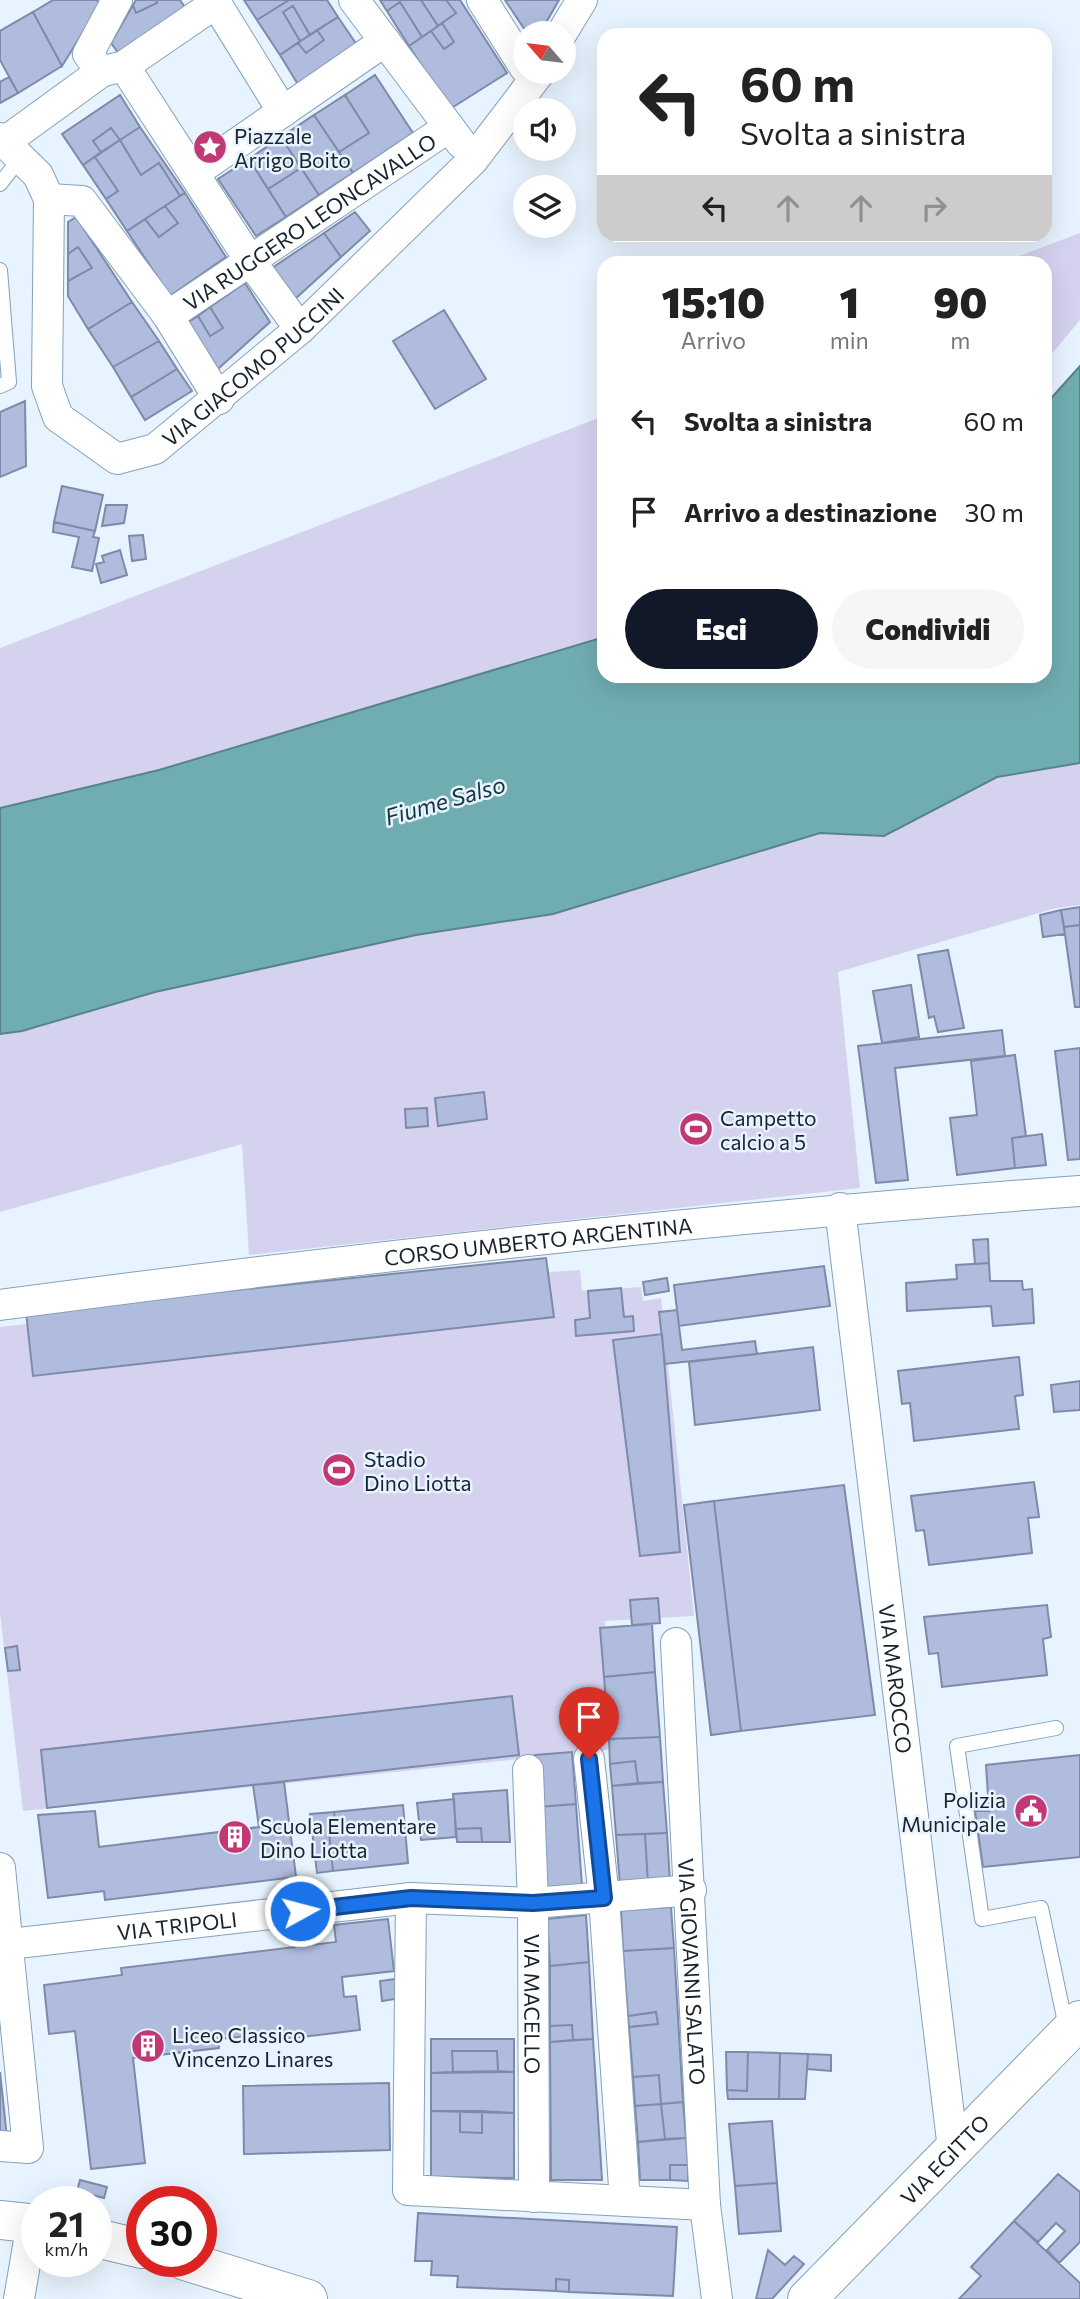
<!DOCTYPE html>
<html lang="it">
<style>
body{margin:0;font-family:Commissioner,sans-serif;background:#f6f6f6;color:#222;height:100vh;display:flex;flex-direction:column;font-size:26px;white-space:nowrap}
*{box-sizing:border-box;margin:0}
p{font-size:23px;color:#767676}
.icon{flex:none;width:38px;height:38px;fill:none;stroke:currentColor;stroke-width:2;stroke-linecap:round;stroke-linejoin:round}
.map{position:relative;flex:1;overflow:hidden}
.panel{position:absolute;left:597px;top:256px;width:455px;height:427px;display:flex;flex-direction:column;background:#fff;border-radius:21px;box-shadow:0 7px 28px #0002}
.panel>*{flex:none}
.hud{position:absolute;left:597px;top:28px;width:455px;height:214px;border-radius:21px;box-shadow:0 7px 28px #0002;background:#fff;color:#222;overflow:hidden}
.needle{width:46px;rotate:298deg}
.fabs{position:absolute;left:513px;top:21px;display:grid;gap:14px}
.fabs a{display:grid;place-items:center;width:63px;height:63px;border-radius:50%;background:#fff;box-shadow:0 7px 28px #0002;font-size:35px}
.speed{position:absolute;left:21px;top:2186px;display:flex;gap:14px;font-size:35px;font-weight:700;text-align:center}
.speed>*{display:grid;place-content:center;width:91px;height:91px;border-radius:50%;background:#fff;box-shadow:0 7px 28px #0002;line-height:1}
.speed small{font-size:18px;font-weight:400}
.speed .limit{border:10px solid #d22;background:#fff;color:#111}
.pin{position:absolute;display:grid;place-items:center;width:60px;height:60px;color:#fff;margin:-72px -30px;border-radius:50% 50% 50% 0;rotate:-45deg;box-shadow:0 0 7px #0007}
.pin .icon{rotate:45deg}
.me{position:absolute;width:77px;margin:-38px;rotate:83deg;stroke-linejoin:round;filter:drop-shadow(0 0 5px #0008)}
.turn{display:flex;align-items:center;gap:24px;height:147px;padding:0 28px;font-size:32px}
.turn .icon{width:91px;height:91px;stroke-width:2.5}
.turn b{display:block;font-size:49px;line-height:60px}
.lanes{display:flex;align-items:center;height:66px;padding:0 28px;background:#0003;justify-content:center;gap:35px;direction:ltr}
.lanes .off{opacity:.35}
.eta{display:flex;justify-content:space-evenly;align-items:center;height:119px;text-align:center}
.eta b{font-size:42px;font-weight:800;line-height:49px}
.cta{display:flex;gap:14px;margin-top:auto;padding:14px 28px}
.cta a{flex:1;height:80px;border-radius:42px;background:#111827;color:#fff;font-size:28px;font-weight:800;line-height:80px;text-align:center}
.cta a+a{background:#f6f6f6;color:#222}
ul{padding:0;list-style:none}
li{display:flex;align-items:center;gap:21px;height:91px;padding:0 28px}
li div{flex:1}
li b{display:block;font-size:26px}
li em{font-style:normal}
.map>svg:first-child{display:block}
</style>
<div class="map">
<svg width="1080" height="2299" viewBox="0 0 1080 2299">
<rect width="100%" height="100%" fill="#e7f3fe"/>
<path fill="#d5d2f0" d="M1080 233V320L1045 362V262H1003Z
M604 416V637L159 770 0 808V648Z
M1080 763V905L1056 908 838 972 860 1188 249 1255 242 1144 0 1212V1034L22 1031 155 992 416 935 553 914 820 833 884 836 997 777Z
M546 1258 549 1272 580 1270 582 1291 641 1287 643 1301 661 1298 694 1616 605 1621 614 1749 23 1811 0 1613V1327L27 1324 26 1312Z"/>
<path fill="#70adb1" stroke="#568489" stroke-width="2" d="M1080 366V763L997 777 884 836 820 833 553 914 416 935 155 992 22 1031 0 1034V808L159 770 604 637V676H1045V405Z"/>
<path fill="#b0bcdd" stroke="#7e8aa9" stroke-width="2" d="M53 0H97L100 5 62 66 33 12Z
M136 0H156L157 3 136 13 133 5Z
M156 0H180L186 9 119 54 111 43 133 5 136 13 157 3Z
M244 0H289L257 20Z
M289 0H327L338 17 310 35 293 6 283 12 300 41 280 55 257 20Z
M380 0H421L438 26 422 37 400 2 387 11Z
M421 0H446L456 13 438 26Z
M446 0H460L507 73 450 109 409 46 431 31 444 49 454 42 442 23 456 13Z
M505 0H559L540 33H527Z
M400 2 422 37 409 46 387 11Z
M293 6 310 35 300 41 283 12Z
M33 12 62 66 18 93 0 60V31Z
M338 17 359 48 299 86 280 55 298 43 306 53 324 40 317 30Z
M442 23 454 42 444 49 431 31Z
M317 30 324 40 306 53 298 43Z
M375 75 413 133 353 173 339 152 369 133 345 95Z
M9 77 18 93 0 103V82Z
M120 95 140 127 120 140 111 128 93 141 101 152 83 165 62 134Z
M345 95 369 133 339 152 314 115Z
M314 115 353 173 319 195 281 137Z
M140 127 185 193 180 196 159 163 141 175 120 140Z
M111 128 120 140 101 152 93 141Z
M281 137 301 168 268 189 249 159Z
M120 140 141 175 159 163 180 196 127 231 106 199 118 191 95 157Z
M95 157 118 191 106 199 83 165Z
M249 159 286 217 256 236 218 179Z
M301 168 319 195 286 217 268 189Z
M185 193 226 257 170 296 127 231 145 219 159 237 178 223 165 206Z
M165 206 178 223 159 237 145 219Z
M355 212 370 231 341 257 324 233Z
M76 217 132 302 88 329 68 296V281L92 268 78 247 68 254V222Z
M324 233 341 257 294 300 272 268Z
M78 247 92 268 68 281V254Z
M245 283 270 322 218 369 187 323 198 316 210 336 223 328 210 307Z
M132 302 159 341 113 367 88 329Z
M210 307 223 328 210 336 198 316Z
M444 310 486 379 435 409 393 341Z
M159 341 177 369 131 397 113 367Z
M177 369 192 391 145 420 131 397Z
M25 401 26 466 0 477V412Z
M62 486 103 495 95 531 54 522Z
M106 505H127L124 523 102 526Z
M54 522 95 531 93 537 99 538 92 571 72 567 79 537 53 532Z
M143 535 146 559 132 561 129 536Z
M120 550 127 575 101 583 96 564 104 562 102 556Z
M1080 907V925L1064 927 1061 910Z
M1061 910 1065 934 1043 937 1040 915Z
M1080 925V1007H1075L1064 927Z
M948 950 964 1028 938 1032 934 1016 929 1018 918 955Z
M911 985 919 1037 882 1043 873 991Z
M1002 1030 1005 1056 895 1068 908 1180 876 1183 858 1046Z
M1080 1048V1159L1068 1160 1055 1051Z
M1015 1055 1026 1136 1012 1138 1015 1168 957 1175 950 1118 977 1115 971 1061Z
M484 1092 487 1119 438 1126 435 1098Z
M427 1108 428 1126 406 1128 405 1109Z
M1042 1134 1046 1165 1015 1168 1012 1138Z
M988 1239 989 1263 975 1264 973 1240Z
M546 1258 554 1317 33 1376 26 1312Z
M989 1263 990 1281H1022L1023 1290 1032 1289 1034 1323 993 1326 991 1306 907 1311 906 1283 957 1279 956 1265Z
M824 1266 830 1306 679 1326 674 1285Z
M667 1278 669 1291 645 1295 643 1282Z
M621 1288 624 1317 633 1316 634 1331 576 1336 575 1320 590 1318 588 1291Z
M677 1310 682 1350 755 1341 757 1354 665 1364 659 1312Z
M662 1334 680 1552 640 1556 613 1340Z
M813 1347 820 1410 695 1425 689 1362Z
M1019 1357 1023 1395 1015 1396 1019 1429 914 1441 910 1403 902 1404 898 1371Z
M1080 1381V1410L1054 1412 1051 1385Z
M1034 1482 1039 1517 1028 1518 1032 1553 929 1565 924 1530 916 1531 911 1496Z
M844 1485 875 1715 741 1731 714 1501Z
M714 1501 741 1731 711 1735 684 1505Z
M658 1598 660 1623 632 1625 630 1600Z
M1047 1605 1051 1637 1043 1639 1047 1675 942 1687 938 1653 929 1654 924 1617Z
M652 1624 655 1672 604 1677 600 1628Z
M17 1646 20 1670 8 1671 5 1648Z
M655 1672 660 1737 609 1739 604 1677Z
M512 1696 519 1755 47 1808 41 1750Z
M660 1737 663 1782 638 1783 635 1761 610 1764 609 1739Z
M572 1752 576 1804 538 1807 535 1755Z
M1080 1755V1857L983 1867 975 1811H989L986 1765Z
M635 1761 638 1783 612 1786 610 1764Z
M284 1782 296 1877 105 1900 104 1891 48 1898 38 1815 95 1811 99 1847 259 1827 253 1785Z
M663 1782 667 1833 616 1835 612 1786Z
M507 1790 510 1842H482L481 1828 456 1829 453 1794Z
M454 1799 456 1837 421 1840 417 1803Z
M576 1804 582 1886 544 1889 538 1807Z
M403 1805 408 1863 333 1871 329 1832 336 1831 334 1812Z
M334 1812 336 1831 329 1832 333 1871 317 1873 310 1814Z
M481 1828 482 1842H457L456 1829Z
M667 1833 670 1882 648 1884 645 1834Z
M645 1834 648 1884 620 1885 616 1835Z
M671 1907 674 1948 623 1951 621 1910Z
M586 1915 589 1962 550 1966 547 1919Z
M388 1919 394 1971 342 1977 344 1997 356 1996 360 2030 251 2043 250 2036 218 2039 219 2048 133 2058 145 2163 91 2169 75 2031 49 2034 44 1985 122 1975 121 1968 336 1942 334 1925Z
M674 1948 683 2102 661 2104 659 2075 633 2077 629 2027 658 2024 656 2012 628 2016 623 1951Z
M589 1962 593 2039 573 2040 572 2025 550 2026V1966Z
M396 1979 395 1999 382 2001 380 1981Z
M656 2012 658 2024 629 2027 628 2016Z
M572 2025 573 2040 550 2042V2026Z
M431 2039H514V2072L498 2071 497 2051H452L453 2072 431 2073Z
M593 2039 602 2180H551L550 2042Z
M452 2051H497L498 2071 453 2072Z
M726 2052H748L747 2091 727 2090Z
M748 2052 780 2053 779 2099H728L727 2090 747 2091Z
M780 2053 808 2054 805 2099H779Z
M808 2054 831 2055V2071L807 2069Z
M0 2072 8 2147 0 2146Z
M514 2072V2113L431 2111V2073Z
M659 2075 661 2104 635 2106 633 2077Z
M389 2083 390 2150 244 2154 243 2086Z
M683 2102 686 2138 665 2139 661 2104Z
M661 2104 665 2139 638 2142 635 2106Z
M431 2111H460V2132L482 2133V2111L514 2113V2178L431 2177Z
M460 2111H482V2133L460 2132Z
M772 2121 777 2183 735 2186 729 2124Z
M686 2138 688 2165H670V2180H640L638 2142Z
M670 2165H688V2181L670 2180Z
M1058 2174 1080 2192V2242L1059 2263 1047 2250 1065 2231 1056 2223 1038 2242 1014 2221Z
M80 2180 107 2187 104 2198 77 2191Z
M777 2183 781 2231 739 2234 735 2186Z
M418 2213 677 2227 673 2296 569 2292V2280L556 2279V2291L457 2287 458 2276 431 2275 432 2261H415Z
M1014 2221 1080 2283V2299H959L981 2276 971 2267Z
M768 2250 785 2265 794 2256 804 2264 772 2299H756Z
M556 2279 569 2280V2292L556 2291Z"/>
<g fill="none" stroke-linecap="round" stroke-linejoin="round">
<g stroke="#85a1ba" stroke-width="16">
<path id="lane" d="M0 184 21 157
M0 270 9 382 0 386
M1056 1728 957 1746 982 1919 1041 1908 1066 2027"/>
</g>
<g stroke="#85a1ba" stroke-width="32">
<g id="street">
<path d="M214 0 283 112"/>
<path d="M354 0 461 143"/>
<path d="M482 0 525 68"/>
<path d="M562 33 582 0"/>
<path d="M124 66 251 262 300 329"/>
<path d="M104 71 124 66 216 3"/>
<path id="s1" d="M0 138 38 175 49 199 47 386 58 417 117 459 155 449 300 329 473 160 540 72"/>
<path d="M6 141 101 72 88 54 117 0"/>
<path d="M194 173 385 41"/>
<path d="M49 199 82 201 168 316 219 399"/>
<path id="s2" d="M168 316 449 127"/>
<path id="s3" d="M840 1208 953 2149"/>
<path id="s4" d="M0 1305C359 1257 719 1217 1080 1191"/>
<path id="s5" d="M676 1643 705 2205 717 2299"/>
<path d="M589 1759 604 1898 625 2201"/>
<path id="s6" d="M528 1770 533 1903 534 2197"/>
<path d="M0 1868 28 2148 0 2146"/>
<path d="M411 1898 408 2190 705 2205"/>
<path id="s7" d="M0 1945 411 1898 533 1903 691 1890"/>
<path d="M19 2299 32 2223"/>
</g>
</g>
<g stroke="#85a1ba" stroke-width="40">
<g id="secondary">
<path d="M0 2220 37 2224"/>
<path d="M96 2238 142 2249"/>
<path d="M185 2261 308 2299"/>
<path id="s8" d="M807 2299 1080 2020"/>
</g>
</g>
<use href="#lane" stroke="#fff" stroke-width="14"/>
<use href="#street" stroke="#fff" stroke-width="30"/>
<use href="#secondary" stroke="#fff" stroke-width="38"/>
</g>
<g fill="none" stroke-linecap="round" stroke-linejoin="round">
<g stroke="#114b97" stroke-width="18">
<path id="route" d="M300 1911 411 1898 533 1903 604 1898 589 1759"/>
</g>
<use href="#route" stroke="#1a73e8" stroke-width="12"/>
</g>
<defs>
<g id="sight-disc" transform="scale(1.75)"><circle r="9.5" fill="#c13874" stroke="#e7f3fe"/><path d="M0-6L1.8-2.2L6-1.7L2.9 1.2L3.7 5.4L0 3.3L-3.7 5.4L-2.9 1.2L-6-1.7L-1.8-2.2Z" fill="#fff"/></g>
<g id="stadium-disc" transform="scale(1.75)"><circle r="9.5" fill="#c13874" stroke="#e7f3fe"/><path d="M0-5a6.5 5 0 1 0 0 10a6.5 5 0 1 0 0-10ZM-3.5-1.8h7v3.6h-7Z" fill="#fff"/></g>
<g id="civic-disc" transform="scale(1.75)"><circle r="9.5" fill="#c13874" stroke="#e7f3fe"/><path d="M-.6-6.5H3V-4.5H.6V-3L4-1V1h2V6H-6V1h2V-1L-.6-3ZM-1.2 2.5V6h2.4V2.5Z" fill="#fff"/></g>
<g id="building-disc" transform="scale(1.75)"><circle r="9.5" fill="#c13874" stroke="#e7f3fe"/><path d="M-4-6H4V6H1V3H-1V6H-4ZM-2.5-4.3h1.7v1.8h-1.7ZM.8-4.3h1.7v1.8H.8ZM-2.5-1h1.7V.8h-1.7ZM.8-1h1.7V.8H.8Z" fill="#fff"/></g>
</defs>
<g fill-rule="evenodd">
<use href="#sight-disc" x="210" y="147"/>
<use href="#stadium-disc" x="696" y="1129"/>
<use href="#stadium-disc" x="339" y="1470"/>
<use href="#civic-disc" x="1031" y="1811"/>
<use href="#building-disc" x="235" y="1837"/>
<use href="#building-disc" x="148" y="2046"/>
</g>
<g text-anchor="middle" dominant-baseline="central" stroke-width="5" stroke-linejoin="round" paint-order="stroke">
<g font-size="21" fill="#18232d" stroke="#e7f3fe" text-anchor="start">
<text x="234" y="135">Piazzale<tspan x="234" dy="24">Arrigo Boito</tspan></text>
<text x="720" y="1117">Campetto<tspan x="720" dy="24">calcio a 5</tspan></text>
<text x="364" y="1458">Stadio<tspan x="364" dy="24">Dino Liotta</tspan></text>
<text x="1006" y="1799" text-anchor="end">Polizia<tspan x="1006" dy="24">Municipale</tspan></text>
<text x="260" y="1825">Scuola Elementare<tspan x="260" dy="24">Dino Liotta</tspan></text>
<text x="172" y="2034">Liceo Classico<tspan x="172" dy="24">Vincenzo Linares</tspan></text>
</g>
<g font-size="21" fill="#18232d" stroke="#e7f3fe">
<text stroke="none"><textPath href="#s2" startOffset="170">VIA RUGGERO LEONCAVALLO</textPath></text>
<text stroke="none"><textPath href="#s1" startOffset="539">VIA GIACOMO PUCCINI</textPath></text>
<text stroke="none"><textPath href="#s4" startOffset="542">CORSO UMBERTO ARGENTINA</textPath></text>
<text stroke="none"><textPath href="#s3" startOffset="474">VIA MAROCCO</textPath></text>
<text stroke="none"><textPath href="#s7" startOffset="178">VIA TRIPOLI</textPath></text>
<text stroke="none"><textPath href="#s5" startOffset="329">VIA GIOVANNI SALATO</textPath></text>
<text stroke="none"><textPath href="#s6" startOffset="234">VIA MACELLO</textPath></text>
<text stroke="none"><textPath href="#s8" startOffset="196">VIA EGITTO</textPath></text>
</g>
<g font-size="23" font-style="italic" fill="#163537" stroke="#e7f3fe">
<text transform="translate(445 800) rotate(-16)">Fiume Salso</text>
</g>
</g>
</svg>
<div class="fabs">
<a><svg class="needle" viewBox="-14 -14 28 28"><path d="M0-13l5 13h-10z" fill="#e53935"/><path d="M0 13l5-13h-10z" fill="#767676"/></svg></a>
<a><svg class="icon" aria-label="sound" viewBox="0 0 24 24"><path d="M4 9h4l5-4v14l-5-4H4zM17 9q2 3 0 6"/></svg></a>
<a><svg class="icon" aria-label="layers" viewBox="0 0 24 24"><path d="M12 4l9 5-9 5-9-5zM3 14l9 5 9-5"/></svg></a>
</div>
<div class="speed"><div>21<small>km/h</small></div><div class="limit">30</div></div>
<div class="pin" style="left:589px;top:1759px;background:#d93025"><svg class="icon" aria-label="arrive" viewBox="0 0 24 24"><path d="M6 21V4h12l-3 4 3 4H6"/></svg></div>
<svg class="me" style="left:300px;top:1911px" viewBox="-20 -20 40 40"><circle r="17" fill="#1a73e8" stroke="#fff" stroke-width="3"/><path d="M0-11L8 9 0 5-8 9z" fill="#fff"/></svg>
<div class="hud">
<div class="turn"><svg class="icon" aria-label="left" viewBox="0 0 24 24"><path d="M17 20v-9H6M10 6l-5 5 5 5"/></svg><div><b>60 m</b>Svolta a sinistra</div></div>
<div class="lanes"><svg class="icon" aria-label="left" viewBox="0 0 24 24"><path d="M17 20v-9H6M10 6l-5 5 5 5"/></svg><svg class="icon off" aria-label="ahead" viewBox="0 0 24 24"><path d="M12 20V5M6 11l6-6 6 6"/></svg><svg class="icon off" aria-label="ahead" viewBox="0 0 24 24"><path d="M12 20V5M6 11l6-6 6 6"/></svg><svg class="icon off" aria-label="right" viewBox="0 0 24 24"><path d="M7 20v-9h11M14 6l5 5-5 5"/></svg></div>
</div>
<section class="panel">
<div class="eta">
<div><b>15:10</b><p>Arrivo</p></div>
<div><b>1</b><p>min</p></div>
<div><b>90</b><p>m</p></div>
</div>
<ul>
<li><svg class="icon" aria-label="left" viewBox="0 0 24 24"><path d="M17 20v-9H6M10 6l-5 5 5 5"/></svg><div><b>Svolta a sinistra</b></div><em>60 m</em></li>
<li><svg class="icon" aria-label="arrive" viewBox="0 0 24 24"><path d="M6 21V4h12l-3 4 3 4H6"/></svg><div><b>Arrivo a destinazione</b></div><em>30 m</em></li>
</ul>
<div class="cta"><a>Esci</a><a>Condividi</a></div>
</section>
</div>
